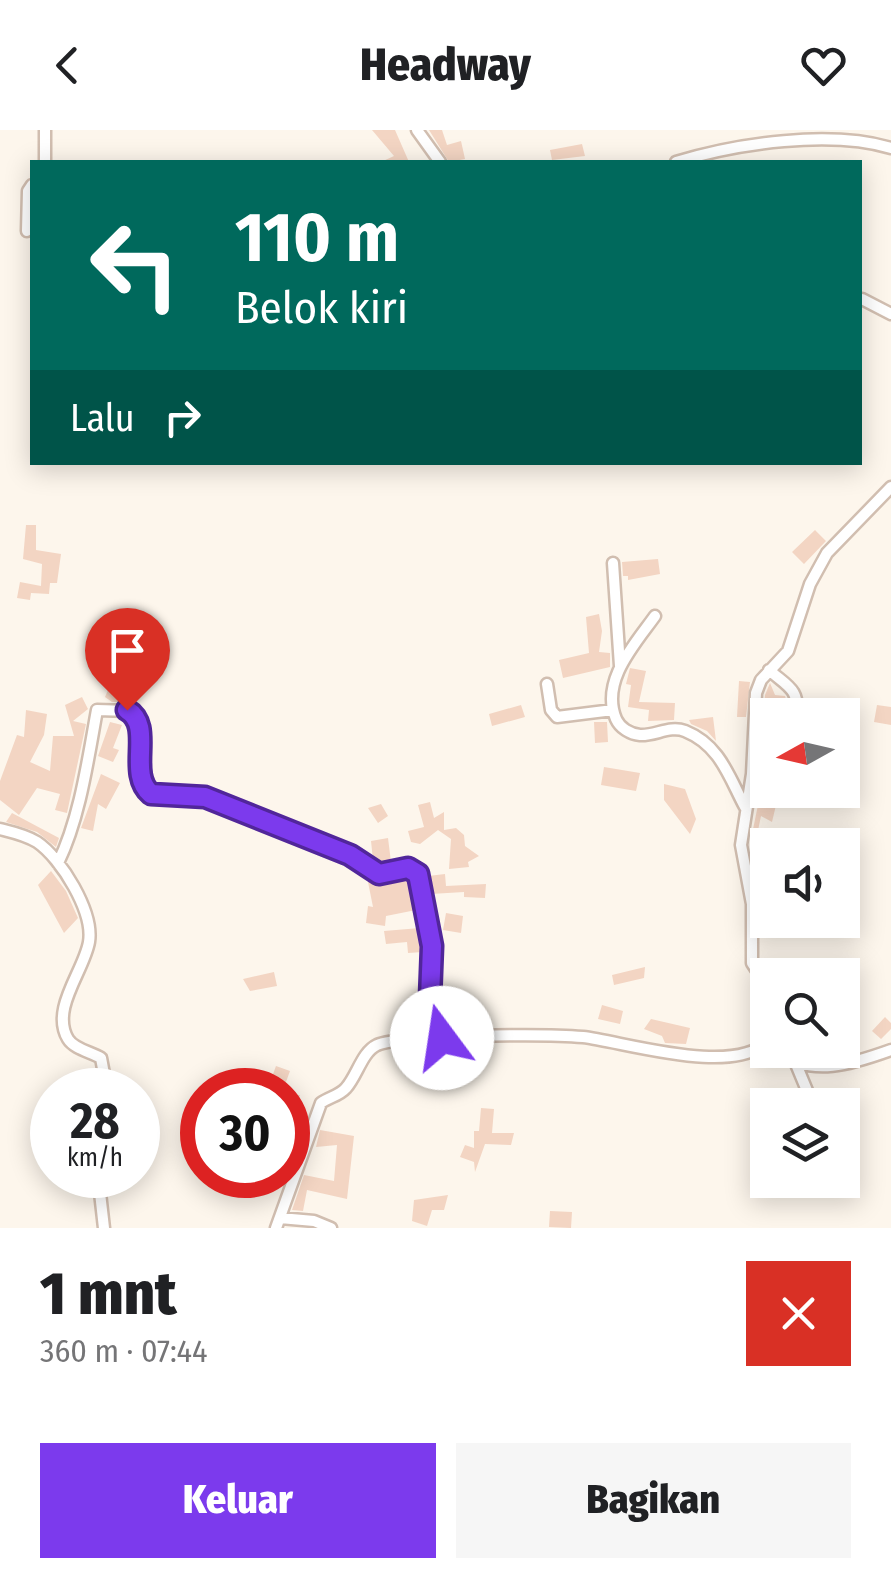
<!DOCTYPE html>
<html lang="id">
<meta charset="utf-8">
<style>
body{margin:0;font-family:"Fira Sans Condensed",sans-serif;background:#f6f6f6;color:#202124;height:100vh;display:flex;flex-direction:column;font-size:38px;white-space:nowrap}
*{box-sizing:border-box;margin:0}
p{font-size:32px;color:#757577}
.icon{flex:none;width:55px;height:55px;fill:none;stroke:currentColor;stroke-width:2;stroke-linecap:round;stroke-linejoin:round}
.map{position:relative;height:1098px;overflow:hidden}
.side{display:flex;flex-direction:column;background:#fff;flex:1}
.side>*{flex:none}
.guide{position:absolute;left:30px;top:30px;width:832px;height:305px;border-radius:0px;box-shadow:0 5px 25px #0003;background:#00695c;color:#fff;overflow:hidden}
.needle{width:65px;rotate:262deg}
.controls{position:absolute;left:750px;top:568px;display:grid;gap:20px}
.controls a{display:grid;place-items:center;width:110px;height:110px;border-radius:0px;background:#fff;box-shadow:0 5px 25px #0003;font-size:50px}
.speed{position:absolute;left:30px;top:938px;display:flex;gap:20px;font-size:50px;font-weight:700;text-align:center}
.speed>*{display:grid;place-content:center;width:130px;height:130px;border-radius:50%;background:#fff;box-shadow:0 5px 25px #0003;line-height:1}
.speed small{font-size:25px;font-weight:400}
.speed .limit{border:15px solid #d22;background:#fff;color:#111}
.pin{position:absolute;display:grid;place-items:center;width:85px;height:85px;color:#fff;margin:-102px -42px;border-radius:50% 50% 50% 0;rotate:-45deg;box-shadow:0 0 10px #0007}
.pin .icon{rotate:45deg}
.me{position:absolute;width:110px;margin:-55px;rotate:346deg;stroke-linejoin:round;filter:drop-shadow(0 0 8px #0008)}
.turn{display:flex;align-items:center;gap:35px;height:210px;padding:0 40px;font-size:45px}
.turn .icon{width:130px;height:130px;stroke-width:2.5}
.turn b{display:block;font-size:70px;line-height:85px}
.then{display:flex;align-items:center;height:95px;padding:0 40px;background:#0003;gap:20px;font-size:38px}
.round{display:grid;place-items:center;flex:none;width:105px;height:105px;border-radius:0px;background:#f6f6f6}
.head{display:flex;align-items:center;justify-content:space-between;height:170px;padding:0 40px}
h1{font-size:60px;font-weight:800;line-height:75px}
.button{display:flex;gap:20px;margin-top:auto;padding:20px 40px}
.button a{flex:1;height:115px;border-radius:0px;background:#7c3aed;color:#fff;font-size:40px;font-weight:800;line-height:115px;text-align:center}
.button a+a{background:#f6f6f6;color:#202124}
header{display:flex;justify-content:space-between;align-items:center;height:130px;padding:0 40px;background:#fff;font-size:45px;font-weight:800}
.map>svg:first-child{display:block}
</style>
<header><svg class="icon" aria-label="back" viewBox="0 0 24 24"><path d="M15 5l-7 7 7 7"/></svg>Headway<svg class="icon" aria-label="heart" viewBox="0 0 24 24"><path d="M12 20l-8-8c-3-5 5-10 8-4 3-6 11-1 8 4z"/></svg></header>
<div class="map">
<svg width="891" height="1098" viewBox="0 0 891 1098">
<rect width="100%" height="100%" fill="#fdf6ec"/>
<path fill="#f3d5c3" d="M372 0H395L409 32H381L394 26Z
M429 0H442L447 15 461 11 465 29 449 32Z
M582 14 585 26 552 30 550 20Z
M26 395H36V420L61 424 57 453H50L49 464 31 463 30 470 17 468 20 452 41 456 42 434 23 429Z
M815 400 826 411 804 434 792 422Z
M658 429 660 444 628 450V446H623L622 432Z
M599 484 602 501 599 522 610 523V537L563 548 559 530 589 523 586 487Z
M630 538 646 541 639 572 675 573 674 590 648 591 649 580 628 577 631 555 626 554Z
M114 546 139 559 131 572H112L105 567Z
M739 551 750 552 746 587H737Z
M770 553 775 565 785 566 788 576 778 577 775 585H768V595L763 593 765 565Z
M82 567 88 579 73 591 86 594 67 683 55 680 60 664 37 658 19 685 0 670V651L17 605 24 607 26 580 47 584 44 605 30 632 50 641 53 606H74L65 575Z
M521 575 525 587 492 596 489 584Z
M877 575 891 577V595L874 592Z
M713 587 716 611 707 601 691 594 689 590Z
M110 592 122 595 113 618 119 620 113 632 98 626Z
M594 592H607L608 612 595 613Z
M604 637 640 643 636 661 601 655Z
M101 644 120 653 106 679 98 674 93 701 81 698Z
M764 646 768 647V669L777 671 772 692 761 686 757 705 752 704Z
M664 654 685 659 696 689 690 704 664 670Z
M430 672 434 688 444 682V700L456 698 464 705 465 716 479 726 468 732 469 737 449 739 451 709 438 700 420 714 411 712 408 701 424 697 418 675Z
M381 674 388 686 378 693 368 678Z
M12 683 59 708 56 717 37 702 6 692Z
M388 708 391 732 380 734 373 730 371 711Z
M51 741 66 761 78 788 64 803 38 755Z
M445 744 446 756 486 754 485 768 464 767V762L431 764 428 746Z
M406 747 410 750 416 780 386 786 385 796 366 793 368 776 373 777 368 752Z
M446 783 463 786 461 803 443 800Z
M420 798 423 822 408 823 407 812 386 814 384 801Z
M645 837 644 848 614 855 612 845Z
M274 842 277 856 250 861 243 849Z
M602 875 623 881 620 894 598 889Z
M885 887 891 893V899L881 909 872 901Z
M651 889 690 898 686 914 665 913 662 906 644 899Z
M276 936 290 941 283 960 269 955Z
M288 965H300L288 995Z
M481 978 494 979 492 1003H514L511 1015 485 1014 475 1042 474 1032 460 1027 465 1015 474 1018V1001H479Z
M320 1000 354 1006 347 1069 307 1060 303 1081 292 1080 304 1045 334 1051 337 1015 316 1017Z
M448 1065 444 1080H432L427 1096 412 1091 414 1070Z
M550 1081 572 1082 571 1098 549 1097Z"/>
<g fill="none" stroke-linecap="round" stroke-linejoin="round">
<g stroke="#d1beb0" stroke-width="15">
<path id="minor" d="M417 0 440 32
M45 32V0
M676 32C738 13 830 0 891 18
M27 101 28 61 32 55
M862 169 891 184
M613 433 620 536
M655 486C635 514 600 551 616 589 620 598 630 604 640 605 655 606 670 595 685 601 720 615 729 647 745 677
M769 540C787 556 800 559 796 585
M547 554 551 580 557 587 613 580
M753 634 768 638
M0 699C12 702 26 705 37 712 61 728 94 782 89 812 84 841 50 879 68 909 74 919 91 922 101 928L104 944 101 960
M58 733C80 688 88 629 97 580L130 581C151 603 127 643 151 664L205 667 350 725 379 744 408 738 418 744 432 816 430 868 442 908
M768 857 752 833V774L741 715 752 644 756 563 761 550 788 521 810 454 827 423 891 357
M778 920C809 949 855 933 891 920
M796 934 813 975
M98 1045 104 1098
M280 1088 314 1091 331 1098
M276 1098 321 973C329 967 339 966 346 958 357 946 362 922 377 915 403 904 550 904 583 907 625 912 734 947 768 911"/>
</g>
<use href="#minor" stroke="#fff" stroke-width="10"/>
</g>
<g fill="none" stroke-linecap="round" stroke-linejoin="round">
<g stroke="#51269a" stroke-width="25">
<path id="route" d="M127 580C155 596 126 643 151 664L205 667 350 725 379 744 408 738 418 744 432 816 430 868 442 908"/>
</g>
<use href="#route" stroke="#7c3aed" stroke-width="18"/>
</g>
</svg>
<div class="controls">
<a><svg class="needle" viewBox="-14 -14 28 28"><path d="M0-13l5 13h-10z" fill="#e53935"/><path d="M0 13l5-13h-10z" fill="#757577"/></svg></a>
<a><svg class="icon" aria-label="sound" viewBox="0 0 24 24"><path d="M4 9h4l5-4v14l-5-4H4zM17 9q2 3 0 6"/></svg></a>
<a><svg class="icon" aria-label="search" viewBox="0 0 24 24"><circle cx="10" cy="10" r="6"/><path d="M15 15l6 6"/></svg></a>
<a><svg class="icon" aria-label="layers" viewBox="0 0 24 24"><path d="M12 4l9 5-9 5-9-5zM3 14l9 5 9-5"/></svg></a>
</div>
<div class="speed"><div>28<small>km/h</small></div><div class="limit">30</div></div>
<div class="pin" style="left:127px;top:580px;background:#d93025"><svg class="icon" aria-label="arrive" viewBox="0 0 24 24"><path d="M6 21V4h12l-3 4 3 4H6"/></svg></div>
<svg class="me" style="left:442px;top:908px" viewBox="-20 -20 40 40"><circle r="19" fill="#fff"/><path d="M0-13L10 11 0 6-10 11z" fill="#7c3aed"/></svg>
<div class="guide">
<div class="turn"><svg class="icon" aria-label="left" viewBox="0 0 24 24"><path d="M17 20v-9H6M10 6l-5 5 5 5"/></svg><div><b>110 m</b>Belok kiri</div></div>
<div class="then">Lalu<svg class="icon" aria-label="right" viewBox="0 0 24 24"><path d="M7 20v-9h11M14 6l5 5-5 5"/></svg></div>
</div>
</div>
<section class="side">
<div class="head"><div><h1>1 mnt</h1><p>360 m · 07:44</p></div><a class="round" style="background:#d93025;color:#fff"><svg class="icon" aria-label="close" viewBox="0 0 24 24"><path d="M6 6l12 12M18 6L6 18"/></svg></a></div>
<div class="button"><a>Keluar</a><a>Bagikan</a></div>
</section>
